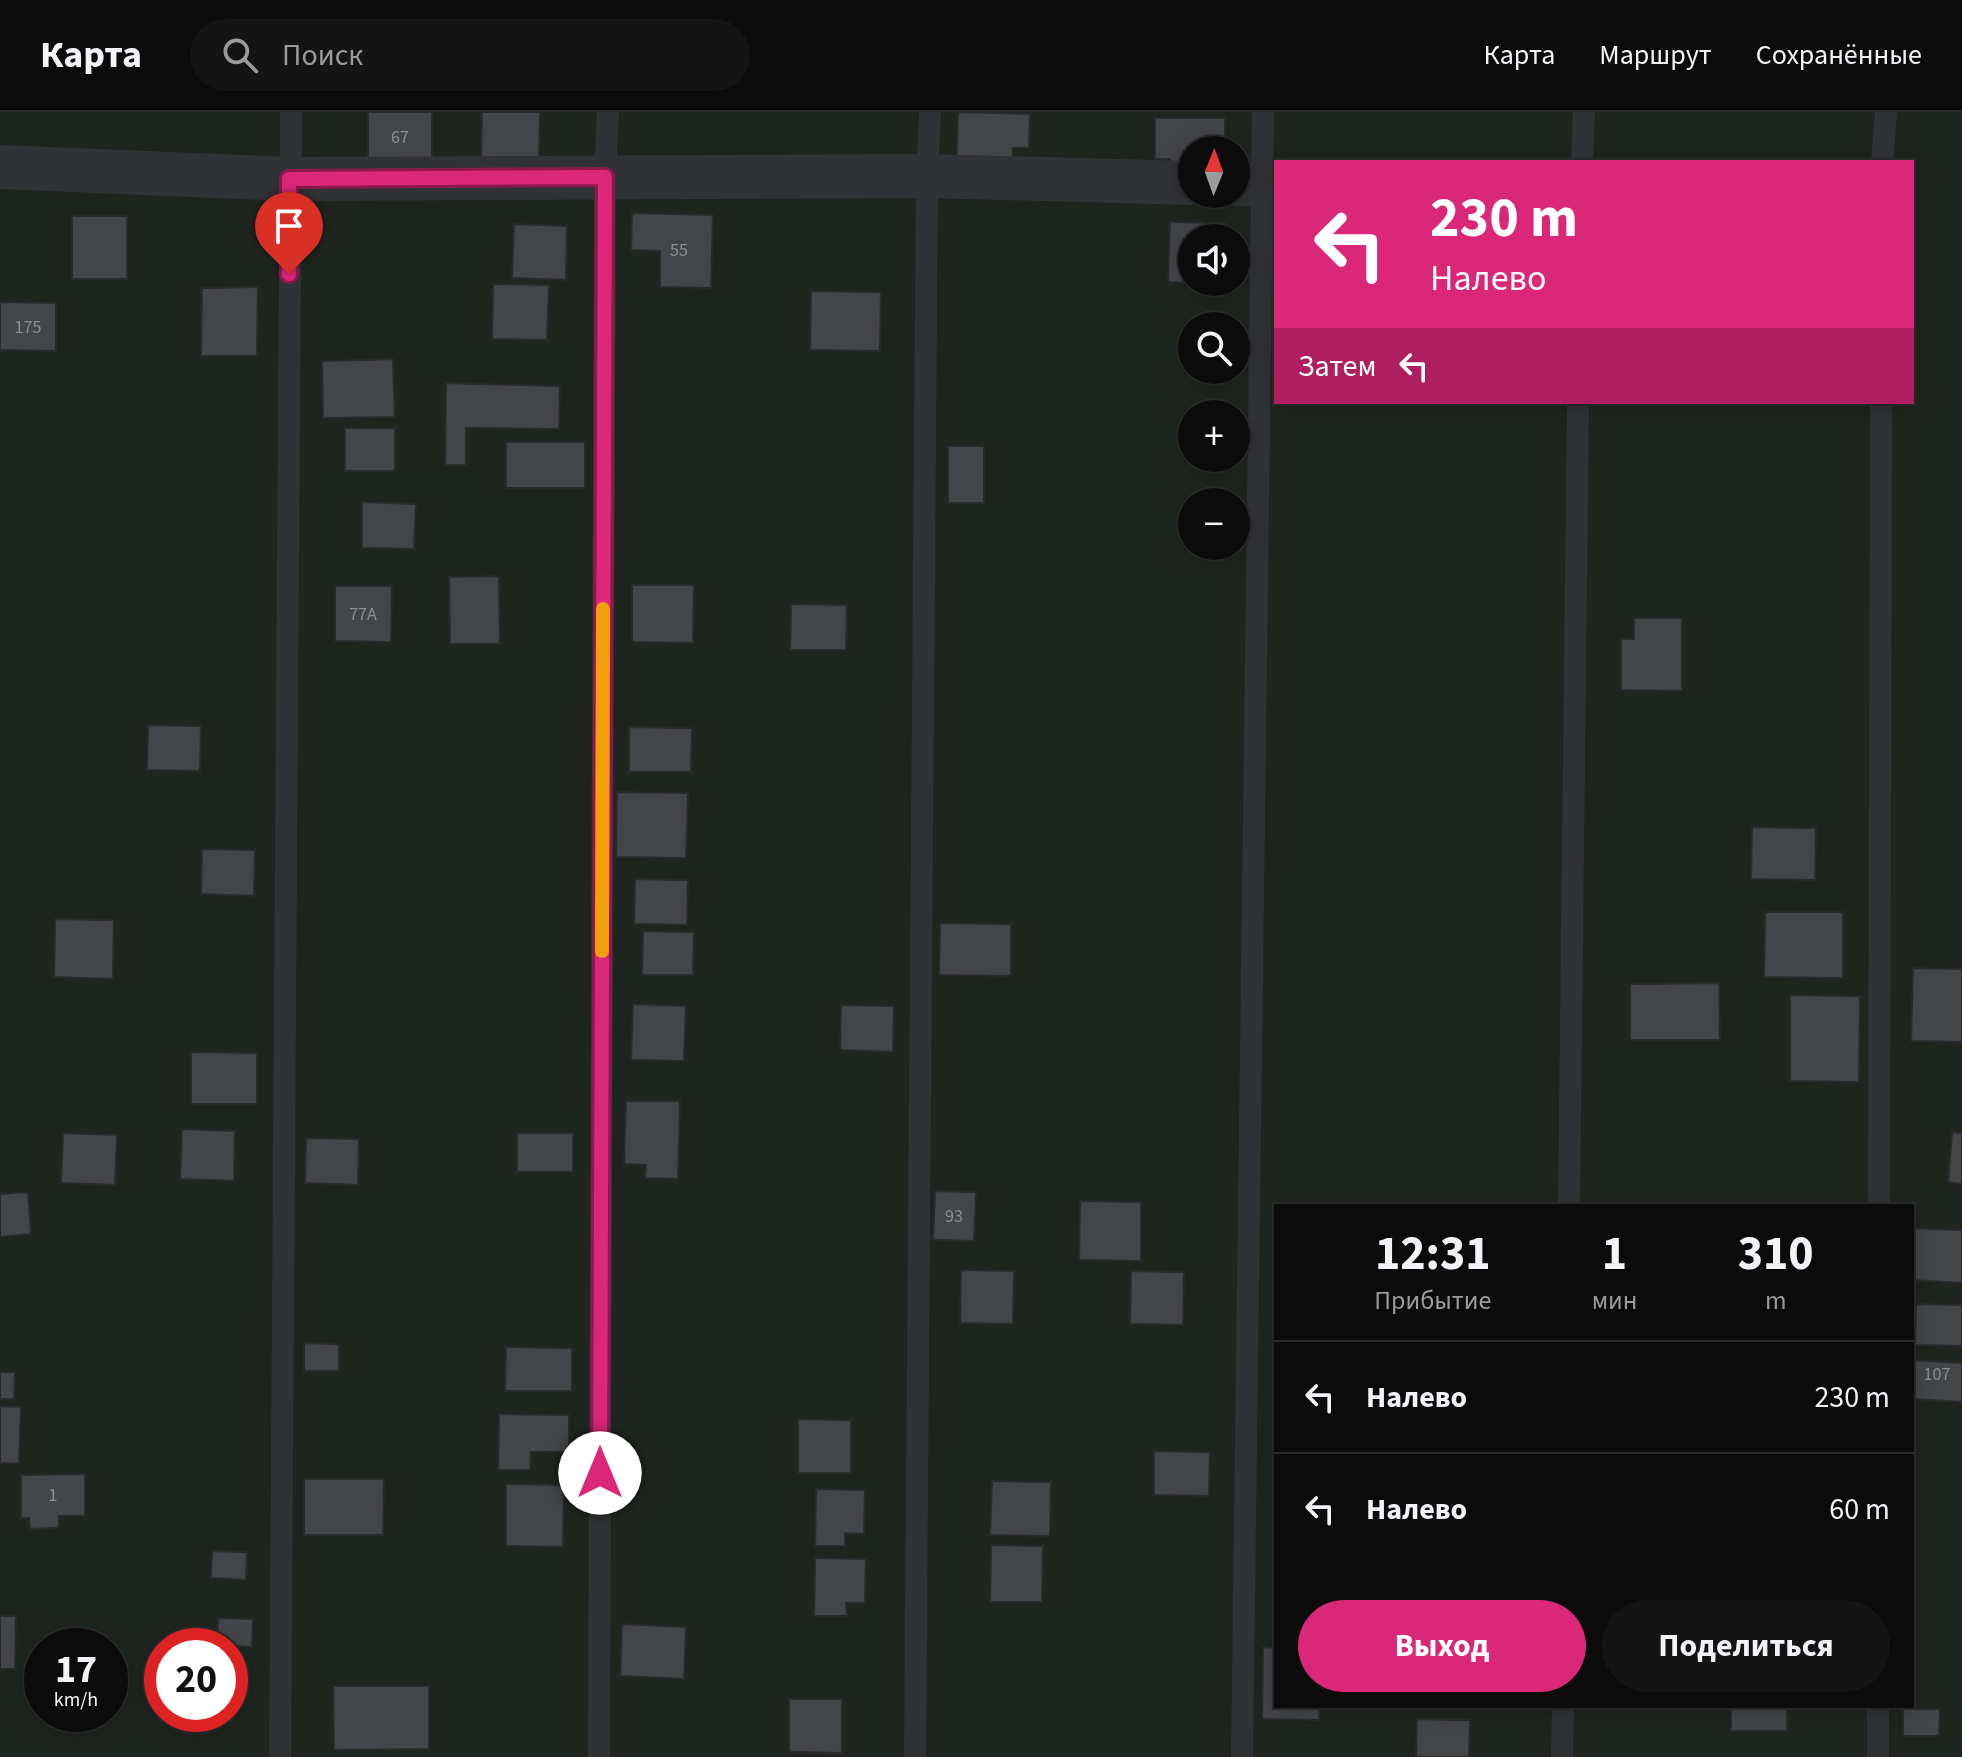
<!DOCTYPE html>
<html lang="ru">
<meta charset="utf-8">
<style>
body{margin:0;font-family:"Source Sans 3",sans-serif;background:#141415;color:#f1f3f6;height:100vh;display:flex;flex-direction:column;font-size:30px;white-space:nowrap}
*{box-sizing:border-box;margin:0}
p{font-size:26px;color:#9a9b9d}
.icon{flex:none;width:44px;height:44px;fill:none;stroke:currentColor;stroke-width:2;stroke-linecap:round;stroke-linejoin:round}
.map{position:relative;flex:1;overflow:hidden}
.sheet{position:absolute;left:1274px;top:1092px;width:640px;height:504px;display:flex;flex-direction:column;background:#0b0b0c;border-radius:0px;box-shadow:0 4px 20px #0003,0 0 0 2px #2b2b2d}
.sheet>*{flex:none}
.top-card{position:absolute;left:1274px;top:48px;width:640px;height:244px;border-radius:0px;box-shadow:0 4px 20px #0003,0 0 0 2px #2b2b2d;background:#db2777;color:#fff;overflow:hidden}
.needle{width:52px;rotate:1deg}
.buttons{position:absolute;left:1178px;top:24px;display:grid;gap:16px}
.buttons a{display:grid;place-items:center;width:72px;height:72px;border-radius:50%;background:#0b0b0c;box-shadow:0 4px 20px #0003,0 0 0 2px #2b2b2d;font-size:40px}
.speed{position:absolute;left:24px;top:1516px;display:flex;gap:16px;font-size:40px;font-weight:700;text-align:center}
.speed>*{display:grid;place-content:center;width:104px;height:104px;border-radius:50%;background:#0b0b0c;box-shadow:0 4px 20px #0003,0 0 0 2px #2b2b2d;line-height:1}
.speed small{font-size:20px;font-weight:400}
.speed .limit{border:12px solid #d22;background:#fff;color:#111}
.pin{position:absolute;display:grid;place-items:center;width:68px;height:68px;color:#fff;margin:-82px -34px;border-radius:50% 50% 50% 0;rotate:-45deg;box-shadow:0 0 8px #0007}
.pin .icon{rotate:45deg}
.me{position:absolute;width:88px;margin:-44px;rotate:0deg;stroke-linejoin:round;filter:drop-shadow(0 0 6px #0008)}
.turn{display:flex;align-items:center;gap:28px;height:168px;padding:0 24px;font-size:36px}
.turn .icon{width:104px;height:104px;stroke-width:2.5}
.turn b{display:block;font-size:56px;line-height:68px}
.then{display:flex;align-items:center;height:76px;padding:0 24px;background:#0003;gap:16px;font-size:30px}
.eta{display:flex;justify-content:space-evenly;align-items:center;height:136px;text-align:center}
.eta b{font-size:48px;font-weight:700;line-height:56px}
.action{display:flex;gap:16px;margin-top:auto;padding:16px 24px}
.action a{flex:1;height:92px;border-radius:48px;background:#db2777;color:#fff;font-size:32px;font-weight:700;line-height:92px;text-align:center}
.action a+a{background:#141415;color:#f1f3f6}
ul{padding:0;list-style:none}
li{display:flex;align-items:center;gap:24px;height:112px;padding:0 24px;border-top:2px solid #2b2b2d}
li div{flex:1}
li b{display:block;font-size:30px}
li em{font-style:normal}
header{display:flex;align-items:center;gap:48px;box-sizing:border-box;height:112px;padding:0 40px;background:#0b0b0c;border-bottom:2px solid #2b2b2d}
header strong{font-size:38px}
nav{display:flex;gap:44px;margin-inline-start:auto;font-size:28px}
.search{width:560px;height:72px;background:#141415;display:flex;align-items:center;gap:20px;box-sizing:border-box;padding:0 28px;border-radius:44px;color:#9a9b9d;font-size:30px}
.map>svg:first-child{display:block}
</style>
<header>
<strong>Карта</strong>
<div class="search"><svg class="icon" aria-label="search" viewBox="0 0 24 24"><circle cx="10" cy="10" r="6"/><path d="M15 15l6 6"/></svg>Поиск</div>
<nav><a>Карта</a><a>Маршрут</a><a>Сохранённые</a></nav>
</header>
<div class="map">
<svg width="1962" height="1645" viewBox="0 0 1962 1645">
<rect width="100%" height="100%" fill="#0f0f10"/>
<path fill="#1e241e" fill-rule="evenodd" d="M0 0H1962V1645H0ZM1192 38H1236V82H1192ZM1276 50H1912V290H1276ZM1192 126H1236V170H1192ZM1192 214H1236V258H1192ZM1192 302H1236V346H1192ZM1192 390H1236V434H1192ZM1276 1094H1912V1594H1276ZM42 1534H110V1602H42ZM162 1534H230V1602H162Z"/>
<path fill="#434548" stroke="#292a2c" stroke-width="2" d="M368 0H432V51H368Z
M482 0H540L539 52 481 51Z
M958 0 1030 2 1029 36H1013L1012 60 956 59Z
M1155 6H1225V38H1192V57H1170V47H1155Z
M632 101 713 103 711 176 660 175V139L631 138Z
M72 104H127V167H72Z
M1170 110 1225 111V126H1192V170L1224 172 1168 170Z
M514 112 567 114 566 168 512 166Z
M493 172 549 173 547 228 492 227Z
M258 175 257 244H201L202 176Z
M811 179 881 180 880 239 810 238Z
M0 190 56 191V239L0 238Z
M393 247 395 305 323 306 322 249Z
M446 271 560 274 559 317 466 316V353H445Z
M345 316H395V359H345Z
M506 330H585V376H506Z
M948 334H984V391H948Z
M362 390 416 392 414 437 362 436Z
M499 464 500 532H450L449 465Z
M632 473H694L693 531 632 530Z
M335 474H392L391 530 335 529Z
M791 492 847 493 846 538H790Z
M1634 506H1682V579L1621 578V527H1634Z
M148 613 201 614 200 659 147 658Z
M629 615 692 616 691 660H629Z
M617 680 688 681 686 746 616 745Z
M1752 715 1816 716 1815 768 1751 767Z
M202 737 255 738 254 784 201 782Z
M635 767 688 768 687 813 634 812Z
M1765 800H1843V866L1764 865Z
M55 807 114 808 113 867 54 865Z
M940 811 1011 812V864L939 863Z
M643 819 694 820 693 863H642Z
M1913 856 1962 857V930L1911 929Z
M1719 871 1720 928H1630V872Z
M1790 883 1860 884 1859 970 1790 969Z
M633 892 686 894 684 949 631 948Z
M841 893 894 894 893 940 840 938Z
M191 940 257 941V992H191Z
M626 989H680L678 1067 645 1066 646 1053 624 1052Z
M182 1017 235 1019 234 1069 180 1067Z
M1952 1020 1962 1021V1072L1948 1070Z
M63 1021 117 1023 115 1073 61 1071Z
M517 1021H573V1060H517Z
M306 1026 359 1027 358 1073 305 1071Z
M935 1079 976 1080 974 1129 933 1128Z
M28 1080 31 1122 0 1125V1082Z
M1080 1089 1141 1090V1149L1079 1148Z
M1912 1116 1962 1118V1171L1912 1168Z
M961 1158 1014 1159 1013 1212 960 1211Z
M1131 1159 1184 1160 1183 1213 1130 1212Z
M1916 1192 1962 1193V1234L1915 1233Z
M304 1231 339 1232V1259H304Z
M506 1235 572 1236V1279H505Z
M1913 1248 1962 1251V1290L1912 1287Z
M0 1260H15L14 1287H0Z
M0 1294 21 1295 19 1352 0 1351Z
M499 1302 569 1303V1340H531L530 1358H498Z
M798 1307 851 1308V1361H798Z
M1154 1339 1210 1340 1209 1384 1154 1383Z
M85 1362V1404H59V1416L30 1417 29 1406H21V1363Z
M304 1367H384L383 1423H304Z
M992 1369 1051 1370 1050 1424 990 1423Z
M506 1372 564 1373 563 1435 506 1434Z
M816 1377 865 1378 864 1422 845 1421V1434H815Z
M991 1433 1043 1434 1042 1490H990Z
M212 1439 247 1440 246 1468 211 1466Z
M815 1446 866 1447 865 1491H846L847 1504H814Z
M0 1504H16L15 1557H0Z
M218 1506 253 1507 252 1535 217 1533Z
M622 1512 686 1515 684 1567 620 1564Z
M1263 1535 1276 1536V1594H1320L1319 1608 1262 1607Z
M333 1574H429V1637L334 1638Z
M789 1587H842V1641L789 1640Z
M1731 1594H1787V1619H1731Z
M1903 1597H1940L1939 1624H1903Z
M1417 1607 1470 1608 1469 1645H1416Z"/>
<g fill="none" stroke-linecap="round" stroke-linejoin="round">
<path stroke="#313235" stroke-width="22" d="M1582 50 1584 0
M1882 50 1886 0
M1569 1094 1578 290
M1879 1094 1881 290
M280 1645 291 0
M599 1645 605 65 608 0
M915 1645 927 64 930 0
M1242 1645 1263 0
M1562 1645 1563 1594
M1878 1645V1594"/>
<path stroke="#313235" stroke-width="44" d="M0 55 289 67 927 64 1192 71
M1236 72 1276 73"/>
</g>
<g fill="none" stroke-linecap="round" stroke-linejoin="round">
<g stroke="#8e194d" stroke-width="20">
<path id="route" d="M289 162V67L605 65 600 1361"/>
</g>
<use href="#route" stroke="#db2777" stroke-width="14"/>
<path stroke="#f59e0b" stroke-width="14" d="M602 839 603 497"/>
</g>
<g text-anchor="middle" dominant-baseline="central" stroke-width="6" stroke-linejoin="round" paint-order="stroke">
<g font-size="18" fill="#8a8e95">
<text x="400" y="25">67</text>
<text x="679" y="138">55</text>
<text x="28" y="215">175</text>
<text x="363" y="502">77А</text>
<text x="954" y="1104">93</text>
<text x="1937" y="1262">107</text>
<text x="53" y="1383">1</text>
</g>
</g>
</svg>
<div class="buttons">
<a><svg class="needle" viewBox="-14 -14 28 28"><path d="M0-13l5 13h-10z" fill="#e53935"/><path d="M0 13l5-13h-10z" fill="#9a9b9d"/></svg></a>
<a><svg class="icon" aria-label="sound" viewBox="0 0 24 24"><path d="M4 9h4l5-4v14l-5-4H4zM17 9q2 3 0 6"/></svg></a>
<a><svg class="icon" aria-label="search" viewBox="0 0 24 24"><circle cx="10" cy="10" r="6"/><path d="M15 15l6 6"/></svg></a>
<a>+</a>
<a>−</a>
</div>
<div class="speed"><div>17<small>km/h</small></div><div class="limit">20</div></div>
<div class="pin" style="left:289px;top:162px;background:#d93025"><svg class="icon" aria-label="arrive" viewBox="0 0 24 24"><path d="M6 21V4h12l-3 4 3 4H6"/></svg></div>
<svg class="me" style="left:600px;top:1361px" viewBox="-20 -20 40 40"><circle r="19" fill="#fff"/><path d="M0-13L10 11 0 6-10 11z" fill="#db2777"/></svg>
<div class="top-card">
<div class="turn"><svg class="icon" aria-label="left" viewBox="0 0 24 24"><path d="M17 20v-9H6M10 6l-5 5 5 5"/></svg><div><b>230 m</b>Налево</div></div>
<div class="then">Затем<svg class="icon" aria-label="left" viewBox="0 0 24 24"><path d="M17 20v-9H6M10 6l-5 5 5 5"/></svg></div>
</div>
<section class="sheet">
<div class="eta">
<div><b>12:31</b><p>Прибытие</p></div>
<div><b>1</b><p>мин</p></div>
<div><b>310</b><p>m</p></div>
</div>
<ul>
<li><svg class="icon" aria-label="left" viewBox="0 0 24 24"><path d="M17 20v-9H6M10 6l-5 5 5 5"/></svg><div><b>Налево</b></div><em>230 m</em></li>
<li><svg class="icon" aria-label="left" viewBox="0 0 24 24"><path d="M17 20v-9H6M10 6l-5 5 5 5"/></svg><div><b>Налево</b></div><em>60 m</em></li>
</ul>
<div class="action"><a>Выход</a><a>Поделиться</a></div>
</section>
</div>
